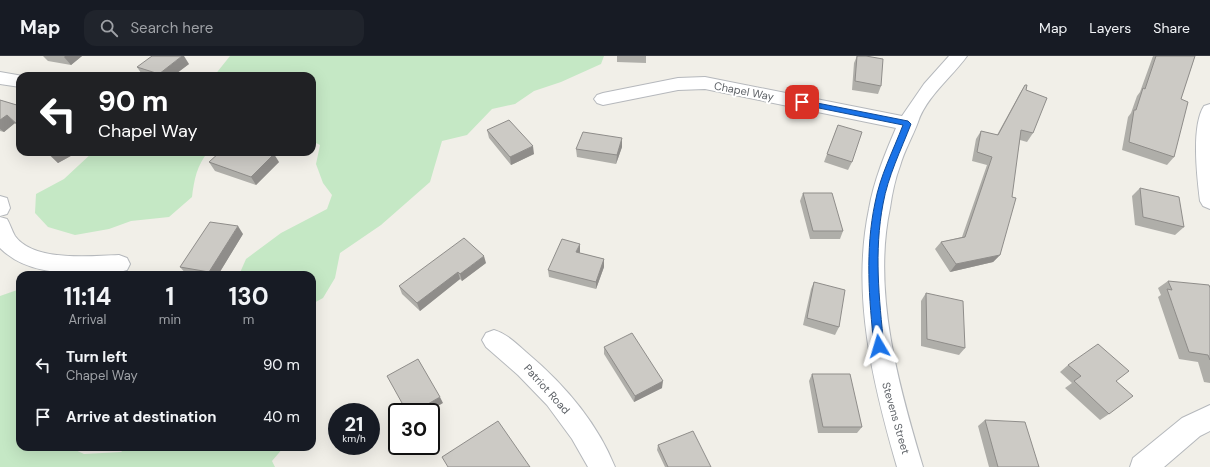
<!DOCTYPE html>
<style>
body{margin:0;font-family:"DM Sans",sans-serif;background:#20242c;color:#f1f3f6;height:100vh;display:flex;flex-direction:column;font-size:15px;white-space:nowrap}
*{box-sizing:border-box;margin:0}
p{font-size:13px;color:#9ea1a6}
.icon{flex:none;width:22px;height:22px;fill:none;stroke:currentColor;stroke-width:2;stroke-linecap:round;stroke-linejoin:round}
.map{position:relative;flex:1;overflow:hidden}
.panel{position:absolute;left:16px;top:215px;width:300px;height:180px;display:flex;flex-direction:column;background:#171b24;border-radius:12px;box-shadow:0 4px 16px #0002}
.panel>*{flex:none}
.hud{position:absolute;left:16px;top:16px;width:300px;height:84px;border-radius:12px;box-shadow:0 4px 16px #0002;background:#202124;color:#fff;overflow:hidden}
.speed{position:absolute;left:328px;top:347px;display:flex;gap:8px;font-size:20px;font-weight:700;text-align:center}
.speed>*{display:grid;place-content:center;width:52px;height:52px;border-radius:50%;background:#171b24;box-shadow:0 4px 16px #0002;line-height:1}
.speed small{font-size:10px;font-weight:400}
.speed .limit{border:2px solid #111;border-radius:6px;background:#fff;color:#111}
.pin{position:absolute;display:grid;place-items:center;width:34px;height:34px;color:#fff;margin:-17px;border-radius:8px;box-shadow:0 2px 6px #0006}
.me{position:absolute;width:44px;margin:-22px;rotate:353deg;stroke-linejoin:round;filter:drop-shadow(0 0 3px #0008)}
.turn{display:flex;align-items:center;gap:14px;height:84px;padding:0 16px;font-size:18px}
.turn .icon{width:52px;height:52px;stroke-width:2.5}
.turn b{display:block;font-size:28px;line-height:34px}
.eta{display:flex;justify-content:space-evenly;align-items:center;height:68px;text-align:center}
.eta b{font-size:24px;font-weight:700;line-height:28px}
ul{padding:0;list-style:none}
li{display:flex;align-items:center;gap:12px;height:52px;padding:0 16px}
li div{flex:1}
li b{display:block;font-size:15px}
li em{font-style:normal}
header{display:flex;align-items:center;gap:24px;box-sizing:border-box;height:56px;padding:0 20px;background:#171b24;border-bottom:1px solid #363941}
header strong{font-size:19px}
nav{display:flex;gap:22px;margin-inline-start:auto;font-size:14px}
.search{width:280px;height:36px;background:#20242c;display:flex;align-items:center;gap:10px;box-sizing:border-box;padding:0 14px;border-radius:12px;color:#9ea1a6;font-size:15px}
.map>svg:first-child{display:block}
</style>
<header>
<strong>Map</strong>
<div class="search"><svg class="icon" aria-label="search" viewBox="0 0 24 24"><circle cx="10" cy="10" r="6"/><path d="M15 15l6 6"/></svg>Search here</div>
<nav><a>Map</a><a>Layers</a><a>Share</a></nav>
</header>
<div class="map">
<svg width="1210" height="411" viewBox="0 0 1210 411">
<rect width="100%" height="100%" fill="#f1efe8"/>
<path fill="#c5e8c5" d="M230 0H604L601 8 561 26 534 35 515 48 492 53 467 79 442 85 430 126 381 169 340 197 335 222 323 242 312 248V219H239L246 203 281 177 327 153 332 139 323 127 316 108 320 89 312 85V20H214Z
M93 96H208C197 109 194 124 192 141L169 161 131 165 109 173 75 179 48 171 35 157 36 138 64 123Z
M20 233V391H69L84 398 121 396 127 391H284L272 405 275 411H0V240Z"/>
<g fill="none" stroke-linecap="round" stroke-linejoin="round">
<g stroke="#b5b8bc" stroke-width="2">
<path id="minor" d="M949 0H967C952 21 926 41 918 66 913 80 904 95 900 110 895 123 892 138 890 152 872 236 899 331 923 411H897C873 328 851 239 869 153 874 124 885 98 896 72L705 33 678 34 603 49 597 47 594 43 597 39 603 37 678 22 705 21 902 60 924 28Z
M0 16 23 20H20V31L0 28Z
M1210 48V153L1203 150 1200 145C1197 121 1191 70 1204 50Z
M0 140 7 142 10 152 7 158 0 160Z
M0 161 7 163C10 168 12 175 15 180 34 206 90 200 119 199L127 202 130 208 127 214C116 218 105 217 93 217 60 218 24 216 0 192Z
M494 274C507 278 516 287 526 296 563 327 597 366 615 411H588L572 383 547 349 518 319 486 291 482 284 486 277Z
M1210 349V375L1200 380 1164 411H1130L1133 402 1182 362Z"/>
</g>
<use href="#minor" fill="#fff" fill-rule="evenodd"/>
</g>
<path fill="#afaea9" d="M43 0H82L71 9 48 5Z
M617 0H646V7L617 6Z
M857 0H866L881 30 878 38 852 34 854 7Z
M1153 0H1195L1181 43 1174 101 1167 109 1122 94 1128 61 1131 57 1137 40 1140 36Z
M189 8 173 20H143L137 11Z
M1025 29 1033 77 1027 86 1020 84 1000 199 993 206 950 216 935 193 941 186 962 181 987 109 972 105 976 83 981 75 997 79 1020 37Z
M0 44 20 50V72L15 67 4 76 0 75Z
M838 69 852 106 848 114 824 106Z
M487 74 534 98 511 109 489 82Z
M622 91 616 108 577 101 576 93Z
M46 96H78L58 107Z
M209 106H279L256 129 215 115Z
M1140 132 1184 171 1175 179 1135 169 1132 140Z
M803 137 843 175 840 183H810L800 145Z
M243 178 218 219H187L180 211Z
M580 196V197L604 203V211L596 233 549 221 548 214Z
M486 207 462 225 460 223 420 255 402 238 399 230Z
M1168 225 1210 232V327L1204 326 1198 306 1179 303 1158 241 1161 239 1158 232Z
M814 226 839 271 835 279 803 269 811 233Z
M926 237 965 292 959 299 921 290V245Z
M604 291 662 332 634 346 604 298Z
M1068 309 1116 325 1109 358 1100 364 1065 332 1072 327 1060 316Z
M812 318 862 371 857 377H818L809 325Z
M985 364 1039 411H989L978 370Z
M658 389 711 411H665L657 394Z"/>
<path fill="#8f8d8a" d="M65 0H82L71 9 64 1Z
M182 0H184L189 8 173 20H160L159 18Z
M7 59 15 67 4 76 0 73V64Z
M622 82V91L616 108 617 99Z
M533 90 534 98 511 109 510 101Z
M55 96H78L58 107 50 99Z
M274 98 279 106 256 129 251 121Z
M238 170 243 178 218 219H212L209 216Z
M580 188V196L577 204 576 196Z
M1000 199 993 206 950 216 956 208Z
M484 200 486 207 462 225 460 218Z
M604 203V211L596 233V226Z
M458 216 460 223 420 255 417 247Z
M663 325 662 332 634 346 635 340Z
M440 341 443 347 428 356H414Z"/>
<path fill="#cccac5" stroke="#8f8d8a" d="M152 0H182L159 18 137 11Z
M857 0H866L883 3 881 30 855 25Z
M1156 0H1195L1181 43 1188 46 1174 101 1129 86 1134 54H1136L1143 32 1145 33Z
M1025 29H1027L1026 34 1047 42 1033 77 1021 74 1012 141 1016 142 1000 199 956 208 941 186 965 181 992 101 977 96 981 75 998 79Z
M0 44 20 50V71L7 59 0 64Z
M509 64 533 90 510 101 487 74Z
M838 69 862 76 852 106 827 98Z
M583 76 622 82 617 99 576 93Z
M47 96H55L50 99Z
M220 96H269L274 98 251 121 209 106Z
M1140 132 1179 141 1184 171 1143 161Z
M803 137H832L843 175H813Z
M210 166 238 170 209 216 180 211Z
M464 182 484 200 460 218 458 216 417 247 399 230Z
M562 183 580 188 576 196 604 203 596 226 548 214Z
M1168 225 1209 229 1210 232V304L1208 299 1189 296 1167 233 1172 234Z
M814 226 845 234 839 271 807 262Z
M926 237 963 245 965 292 927 283Z
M632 277 663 325 635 340 604 291Z
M1098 288 1129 315 1116 325 1133 340 1109 358 1074 325 1081 320 1068 309Z
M418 303 440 341 414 356H407L387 320Z
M812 318H850L862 371H823Z
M985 364 1025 366 1039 411H998Z
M498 365 530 411H448L442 401Z
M693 375 711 411H668L658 389Z"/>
<path fill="#1a73e8" stroke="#114b97" d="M802 44 908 65 911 68C901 94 888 120 883 148 874 195 879 243 884 290L882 294 879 295 875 294 874 290C869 243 865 194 875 147 880 120 893 95 903 69L799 48V45Z"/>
<g text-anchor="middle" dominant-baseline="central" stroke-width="4" stroke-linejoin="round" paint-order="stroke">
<g font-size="11" fill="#5f6368" stroke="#fff">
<text transform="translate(744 35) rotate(11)">Chapel Way</text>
<text transform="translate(547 333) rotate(48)">Patriot Road</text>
<text transform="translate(896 362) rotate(74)">Stevens Street</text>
</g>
</g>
</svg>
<div class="speed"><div>21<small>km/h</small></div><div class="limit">30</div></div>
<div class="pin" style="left:802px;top:46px;background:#d93025"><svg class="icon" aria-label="arrive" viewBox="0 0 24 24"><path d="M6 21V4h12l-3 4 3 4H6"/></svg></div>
<svg class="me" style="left:879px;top:290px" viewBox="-20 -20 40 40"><path d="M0-17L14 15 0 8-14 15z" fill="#1a73e8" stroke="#fff" stroke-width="4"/></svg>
<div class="hud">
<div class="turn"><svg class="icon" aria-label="left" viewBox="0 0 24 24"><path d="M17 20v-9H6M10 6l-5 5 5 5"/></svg><div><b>90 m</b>Chapel Way</div></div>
</div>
<section class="panel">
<div class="eta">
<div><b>11:14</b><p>Arrival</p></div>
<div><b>1</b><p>min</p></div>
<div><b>130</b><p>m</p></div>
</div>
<ul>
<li><svg class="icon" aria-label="left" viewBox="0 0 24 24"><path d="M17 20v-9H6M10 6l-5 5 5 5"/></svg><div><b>Turn left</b><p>Chapel Way</p></div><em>90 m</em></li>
<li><svg class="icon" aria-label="arrive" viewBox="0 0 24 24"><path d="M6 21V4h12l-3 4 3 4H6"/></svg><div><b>Arrive at destination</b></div><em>40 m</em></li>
</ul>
</section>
</div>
